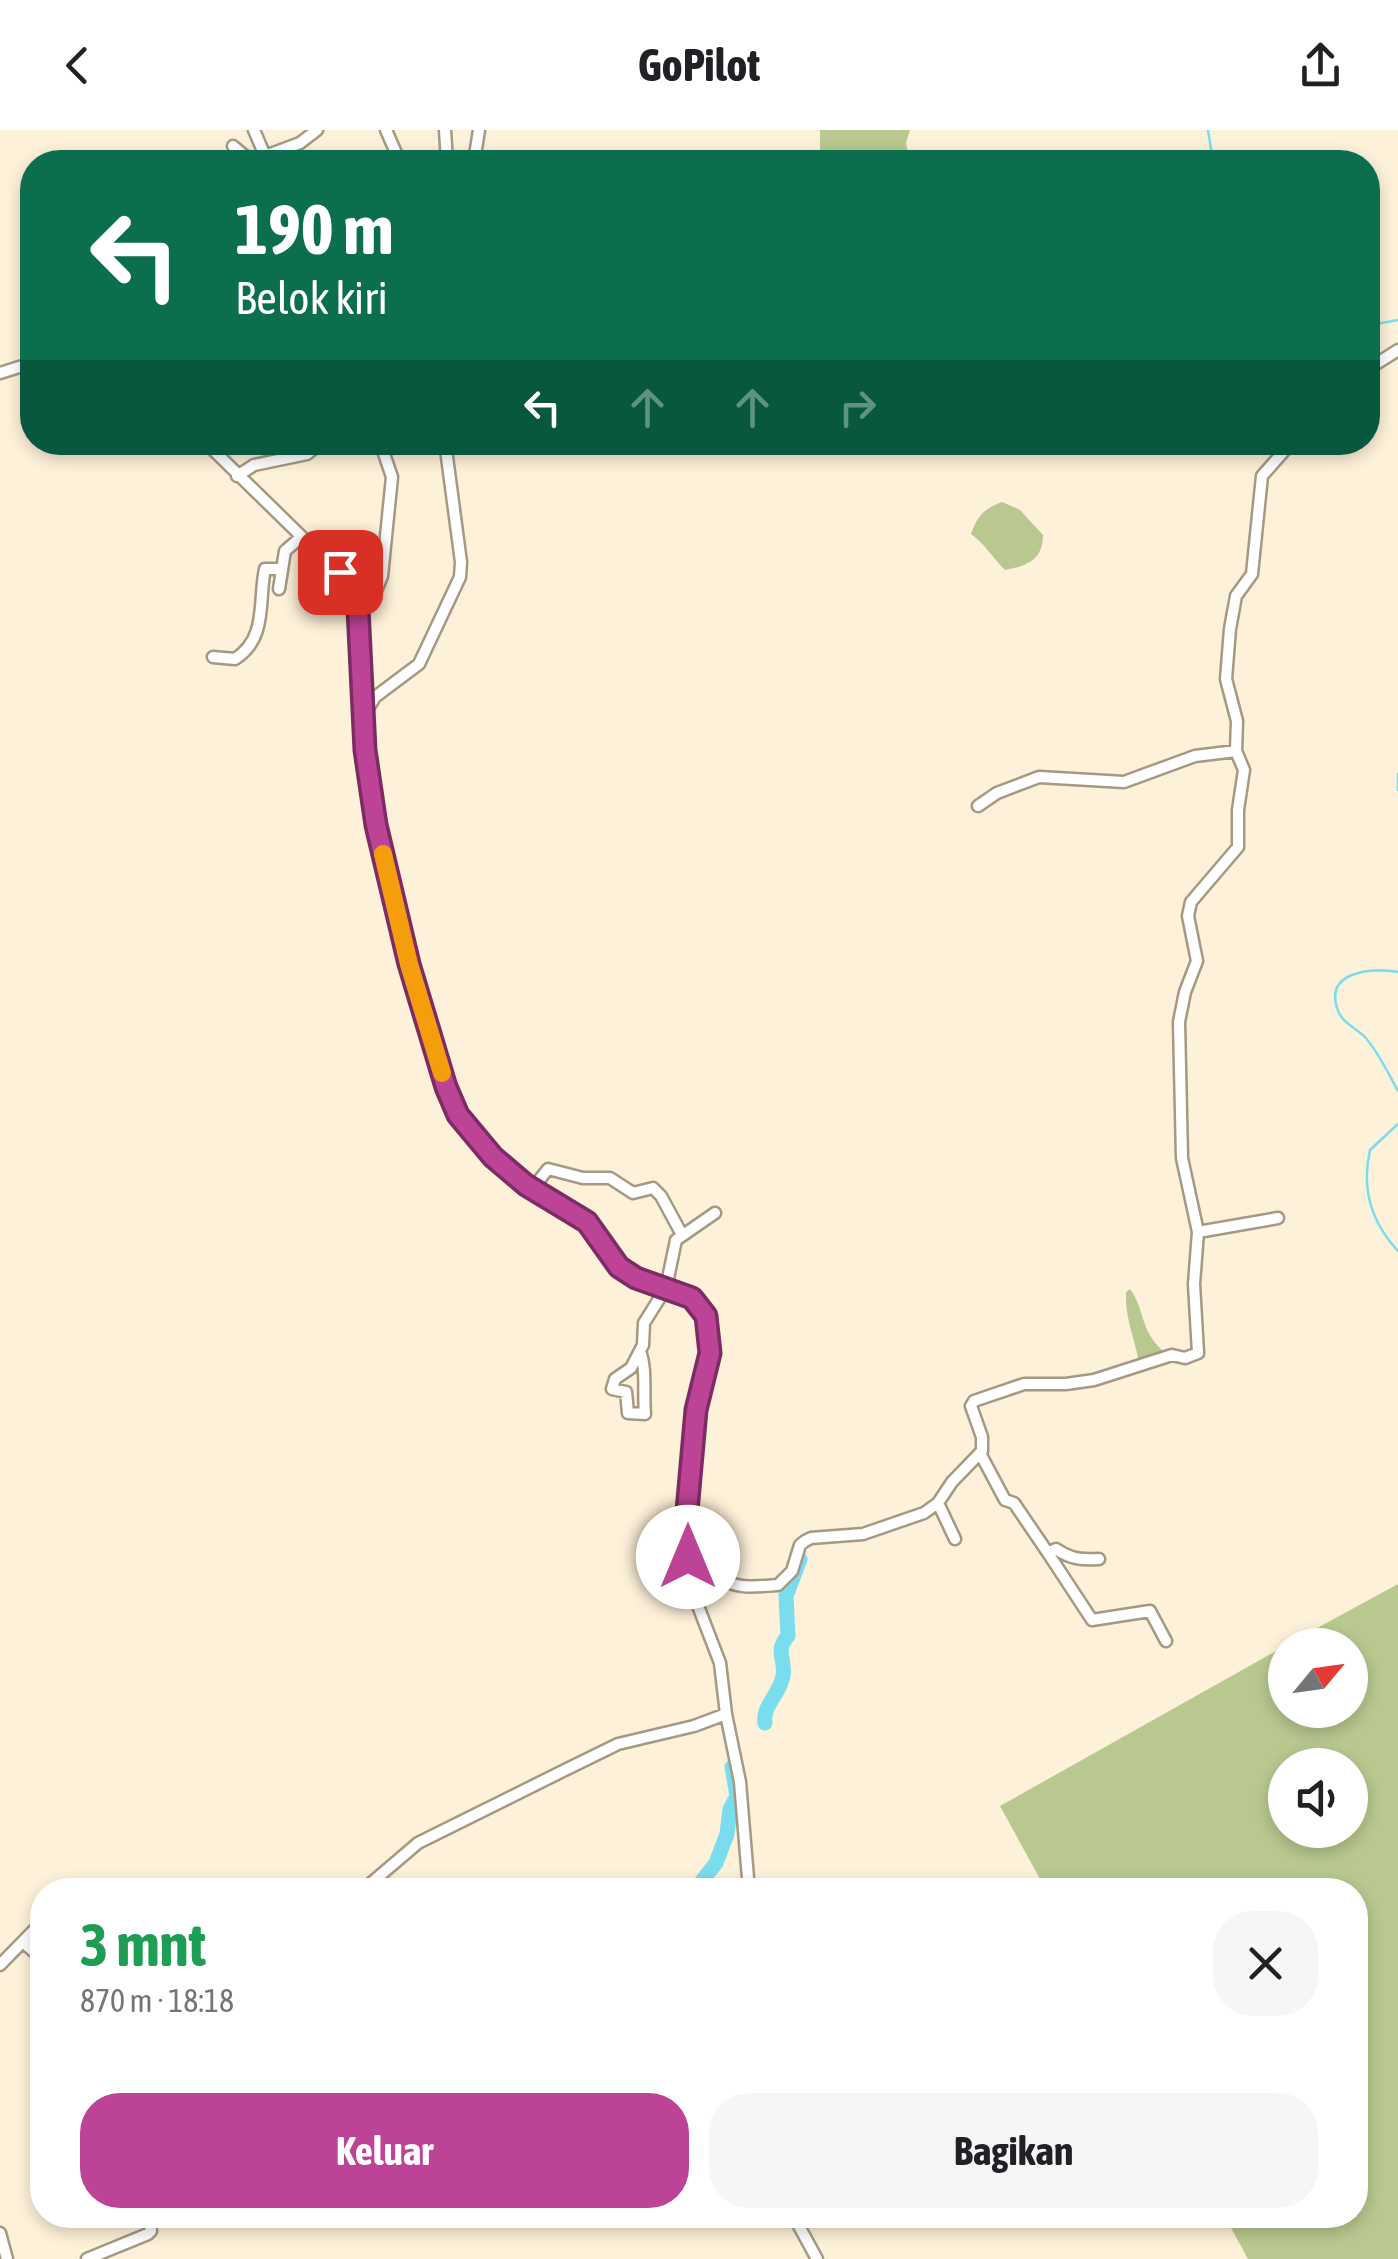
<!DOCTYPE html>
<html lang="id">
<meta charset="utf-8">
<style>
body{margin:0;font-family:"Asap Condensed",sans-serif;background:#f6f6f6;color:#202124;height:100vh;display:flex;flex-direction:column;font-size:38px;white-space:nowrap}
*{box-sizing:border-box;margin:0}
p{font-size:32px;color:#757577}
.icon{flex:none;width:55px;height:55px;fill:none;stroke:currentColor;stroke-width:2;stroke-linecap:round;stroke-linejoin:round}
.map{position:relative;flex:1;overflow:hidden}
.side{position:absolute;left:30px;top:1748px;width:1338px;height:350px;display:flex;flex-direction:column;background:#fff;border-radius:40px;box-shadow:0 5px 15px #0003}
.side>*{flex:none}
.banner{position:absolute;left:20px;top:20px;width:1360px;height:305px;border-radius:40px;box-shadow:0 5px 15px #0003;background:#0b6e4f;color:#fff;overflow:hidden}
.needle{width:65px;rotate:61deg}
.controls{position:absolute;left:1268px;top:1498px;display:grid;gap:20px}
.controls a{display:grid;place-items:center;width:100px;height:100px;border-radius:50%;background:#fff;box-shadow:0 5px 15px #0003;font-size:50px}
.pin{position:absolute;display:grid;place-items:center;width:85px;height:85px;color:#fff;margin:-42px;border-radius:20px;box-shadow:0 5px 15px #0006}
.me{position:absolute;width:110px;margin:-55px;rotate:0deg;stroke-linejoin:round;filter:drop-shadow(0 0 8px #0008)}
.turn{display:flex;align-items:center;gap:35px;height:210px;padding:0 50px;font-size:45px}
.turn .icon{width:130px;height:130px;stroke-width:2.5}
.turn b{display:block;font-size:70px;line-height:85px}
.lanes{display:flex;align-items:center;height:95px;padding:0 50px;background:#0003;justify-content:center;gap:50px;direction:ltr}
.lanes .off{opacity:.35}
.round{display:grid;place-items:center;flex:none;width:105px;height:105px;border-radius:40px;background:#f6f6f6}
.summary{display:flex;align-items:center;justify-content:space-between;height:170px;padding:0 50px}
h1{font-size:60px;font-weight:700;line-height:75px;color:#1e9e55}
.action{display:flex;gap:20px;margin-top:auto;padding:20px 50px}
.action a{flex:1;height:115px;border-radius:40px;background:#bd4396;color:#fff;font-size:40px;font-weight:700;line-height:115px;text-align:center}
.action a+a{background:#f6f6f6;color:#202124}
header{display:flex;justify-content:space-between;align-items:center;height:130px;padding:0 50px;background:#fff;font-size:45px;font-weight:700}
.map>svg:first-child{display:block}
</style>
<header><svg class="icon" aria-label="back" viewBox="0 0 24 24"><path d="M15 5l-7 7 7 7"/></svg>GoPilot<svg class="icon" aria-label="share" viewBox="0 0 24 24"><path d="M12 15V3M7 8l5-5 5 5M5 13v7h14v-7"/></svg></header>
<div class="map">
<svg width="1398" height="2129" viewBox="0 0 1398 2129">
<rect width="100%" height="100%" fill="#fef1d9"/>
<path fill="#b8c88f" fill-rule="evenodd" d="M820 0H910L906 13 910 32H820Z
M1002 372 1020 380 1043 405C1043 430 1027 436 1005 440 992 427 985 414 971 404 977 386 985 378 1002 372Z
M1130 1159C1145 1179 1139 1198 1162 1220L1161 1228 1139 1232C1134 1206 1125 1189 1126 1162Z
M1398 1454V2129H1248L1224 2085H1355V1760H1046L1000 1676 1285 1516V1580H1350V1515H1286ZM1350 1635V1700H1285V1635Z"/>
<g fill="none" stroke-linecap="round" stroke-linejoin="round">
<path stroke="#7addee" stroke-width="2.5" d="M1208 0 1213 32
M1368 191 1376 194 1398 190
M1398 644V660
M1398 842C1374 838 1325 840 1337 878 1341 892 1354 897 1364 906 1378 921 1388 943 1398 961
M1398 994 1370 1020C1361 1059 1371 1092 1398 1121"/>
<path stroke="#7addee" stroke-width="15" d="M765 1593C762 1576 780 1564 783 1546 786 1529 774 1521 788 1506L786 1466 800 1429
M695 1760 716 1733 727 1704 730 1679 737 1666 732 1637"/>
<g stroke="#a59983" stroke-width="15">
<path id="minor" d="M254 0 265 26 300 13 317 0
M386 0 400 32
M445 0 447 32
M233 16 246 27 260 28
M474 32 479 0
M1368 239 1398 220
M0 243 32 233
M205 312 348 452 358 479 365 583
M445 312 461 432 460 447 419 534 375 567 365 584 370 667 389 751 446 957 467 998 493 1027 526 1055 587 1091 619 1137 636 1148 692 1168 706 1186 710 1223 697 1280 686 1392 688 1427 695 1468 720 1533 726 1584 740 1652 749 1760
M237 346 254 335 307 324 322 312
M279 459 285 421 300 408
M358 479 376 461 382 446 392 347 380 312
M213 527 235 529C268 508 258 471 265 439H281
M978 676 997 663 1039 647 1124 652 1195 626 1236 621
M532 1059 548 1039 583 1048H610L633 1063 653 1058 661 1066 681 1103
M1198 1102 1278 1088
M640 1221C647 1240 643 1263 645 1284L628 1283 626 1262 612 1259 615 1249 631 1238 643 1215 644 1193 666 1158 676 1110 715 1083
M981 1325 1005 1370 1014 1373 1048 1423
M938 1373 955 1409
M1099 1429C1081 1430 1071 1429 1056 1419L1048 1423 1092 1490 1150 1481 1166 1511
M691 1448 719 1445C733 1461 758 1456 778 1455L792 1441 800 1415 805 1411 811 1408 863 1404 924 1383 938 1373 952 1352 982 1321V1307L971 1276 974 1271 1024 1254H1066L1094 1250 1172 1225 1185 1228 1198 1223 1194 1154 1198 1102 1182 1028 1179 892 1185 862 1197 831 1188 786 1191 772 1238 717V680L1244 640 1236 621 1237 591 1226 549 1230 499 1236 466 1252 444 1262 346 1292 312
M363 1760 418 1713 569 1638 618 1614 694 1596 726 1584
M23 1812 42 1829
M0 1835 42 1792
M793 2085 817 2129
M0 2103 7 2129
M87 2129 148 2104 151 2101 148 2085"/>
</g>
<use href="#minor" stroke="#fff" stroke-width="10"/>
</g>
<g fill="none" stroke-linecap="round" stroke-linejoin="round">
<g stroke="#7b2c62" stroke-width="25">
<path id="route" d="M340 442 358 479 365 620 376 695 409 834 446 957 458 985 493 1027 526 1055 587 1092 619 1137 636 1148 692 1168 706 1186 710 1223 696 1280 686 1392 688 1427"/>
</g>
<use href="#route" stroke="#bd4396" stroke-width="18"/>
<path stroke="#f59e0b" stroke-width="18" d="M383 724 409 834 442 943"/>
</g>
</svg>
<div class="controls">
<a><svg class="needle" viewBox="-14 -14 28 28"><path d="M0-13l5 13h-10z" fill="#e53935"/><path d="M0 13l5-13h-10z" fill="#757577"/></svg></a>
<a><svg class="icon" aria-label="sound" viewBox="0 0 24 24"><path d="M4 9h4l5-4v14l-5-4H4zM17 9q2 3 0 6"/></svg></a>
</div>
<div class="pin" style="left:340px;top:442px;background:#d93025"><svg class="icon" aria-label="arrive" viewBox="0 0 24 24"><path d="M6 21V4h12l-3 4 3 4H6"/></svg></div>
<svg class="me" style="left:688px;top:1427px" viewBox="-20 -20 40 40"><circle r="19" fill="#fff"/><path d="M0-13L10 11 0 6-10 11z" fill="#bd4396"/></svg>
<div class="banner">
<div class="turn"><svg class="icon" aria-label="left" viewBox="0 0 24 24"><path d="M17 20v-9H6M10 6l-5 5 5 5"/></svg><div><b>190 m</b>Belok kiri</div></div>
<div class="lanes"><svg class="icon" aria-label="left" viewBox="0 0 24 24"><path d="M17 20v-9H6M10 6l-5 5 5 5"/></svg><svg class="icon off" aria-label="ahead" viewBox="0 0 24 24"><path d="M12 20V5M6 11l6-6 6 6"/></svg><svg class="icon off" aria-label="ahead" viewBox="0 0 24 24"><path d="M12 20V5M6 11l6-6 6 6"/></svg><svg class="icon off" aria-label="right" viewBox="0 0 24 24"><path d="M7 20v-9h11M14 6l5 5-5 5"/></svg></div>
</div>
<section class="side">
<div class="summary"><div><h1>3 mnt</h1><p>870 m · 18:18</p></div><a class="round"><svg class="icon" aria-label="close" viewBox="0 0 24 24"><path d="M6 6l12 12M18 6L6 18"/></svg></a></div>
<div class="action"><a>Keluar</a><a>Bagikan</a></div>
</section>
</div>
